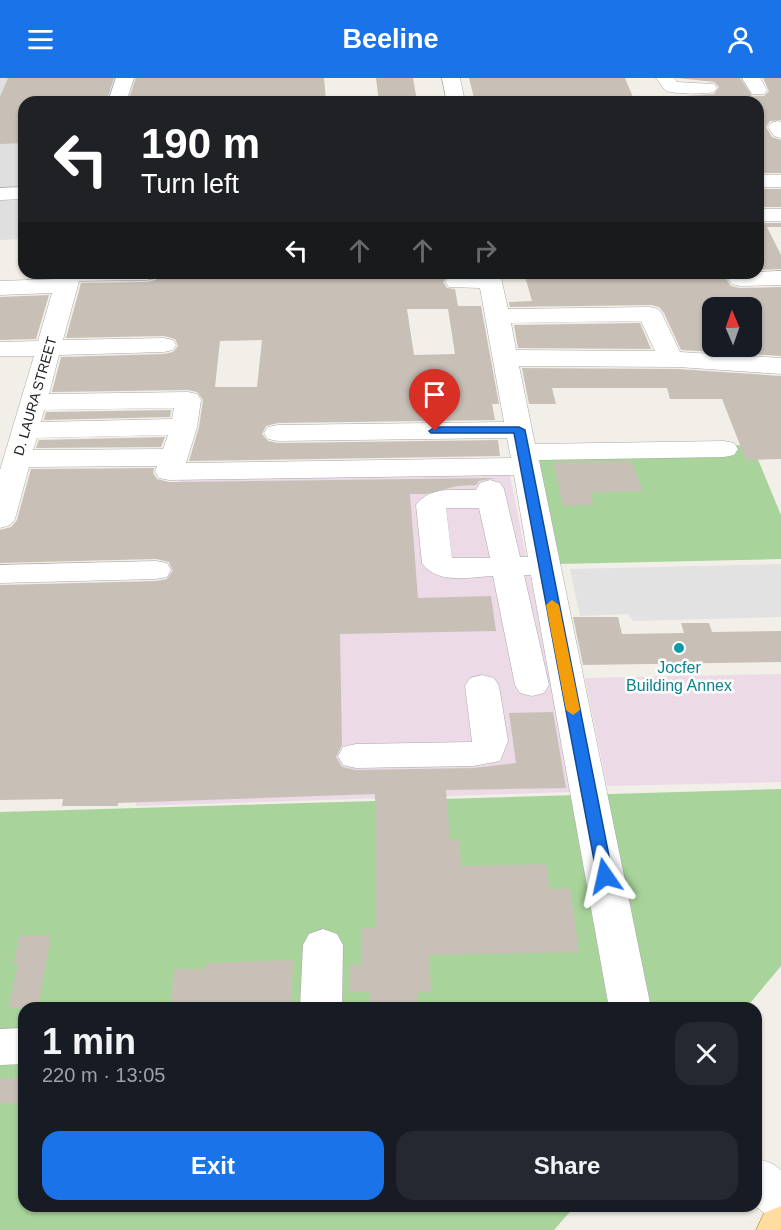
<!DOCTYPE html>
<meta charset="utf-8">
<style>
body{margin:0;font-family:Helvetica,sans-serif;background:#242831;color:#f1f3f6;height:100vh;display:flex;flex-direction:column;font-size:22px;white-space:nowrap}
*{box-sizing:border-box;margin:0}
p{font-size:20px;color:#9ea1a6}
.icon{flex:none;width:33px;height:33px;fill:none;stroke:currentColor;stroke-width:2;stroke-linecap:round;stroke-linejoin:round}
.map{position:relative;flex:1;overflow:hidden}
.details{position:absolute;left:18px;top:924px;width:744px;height:210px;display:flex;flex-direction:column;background:#171b24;border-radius:18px;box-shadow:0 2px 4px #0004}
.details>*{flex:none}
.banner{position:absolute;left:18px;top:18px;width:746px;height:183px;border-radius:18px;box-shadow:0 2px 4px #0004;background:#202124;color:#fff;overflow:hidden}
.needle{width:39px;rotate:358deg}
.tools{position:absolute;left:702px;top:219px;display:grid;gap:12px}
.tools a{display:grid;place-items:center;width:60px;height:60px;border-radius:12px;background:#171b24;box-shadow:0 2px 4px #0004;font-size:30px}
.pin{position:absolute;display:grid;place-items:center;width:51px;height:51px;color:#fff;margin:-62px -26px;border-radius:50% 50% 50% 0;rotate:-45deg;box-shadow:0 0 6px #0007}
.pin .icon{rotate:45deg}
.me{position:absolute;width:66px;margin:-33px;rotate:349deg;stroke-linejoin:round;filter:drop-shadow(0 0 4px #0008)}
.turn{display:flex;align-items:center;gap:21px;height:126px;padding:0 24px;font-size:27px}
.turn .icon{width:78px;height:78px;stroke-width:2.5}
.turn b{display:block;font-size:42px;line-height:51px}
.lanes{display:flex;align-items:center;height:57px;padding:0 24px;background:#0003;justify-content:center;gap:30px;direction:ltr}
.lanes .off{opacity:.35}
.round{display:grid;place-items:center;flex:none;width:63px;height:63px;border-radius:18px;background:#242831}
.headline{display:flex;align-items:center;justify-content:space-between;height:102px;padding:0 24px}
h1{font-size:36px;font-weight:800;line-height:45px}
.cta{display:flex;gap:12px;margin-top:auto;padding:12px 24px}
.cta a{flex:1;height:69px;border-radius:18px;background:#1a73e8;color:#fff;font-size:24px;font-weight:800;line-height:69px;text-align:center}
.cta a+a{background:#242831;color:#f1f3f6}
header{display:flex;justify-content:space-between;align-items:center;height:78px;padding:0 24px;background:#1a73e8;color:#fff;font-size:27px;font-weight:800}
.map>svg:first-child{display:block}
</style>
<header><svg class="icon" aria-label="menu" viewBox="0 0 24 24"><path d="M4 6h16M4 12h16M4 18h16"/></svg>Beeline<svg class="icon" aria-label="person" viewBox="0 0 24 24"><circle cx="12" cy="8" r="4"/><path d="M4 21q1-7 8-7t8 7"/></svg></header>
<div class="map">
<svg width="781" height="1152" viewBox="0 0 781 1152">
<rect width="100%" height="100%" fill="#f2efe8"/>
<path fill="#e0dfdf" d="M0 0H233L230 24H24V161L0 162Z"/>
<path fill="#ecdae7" d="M509 392 573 714 136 728 181 395Z
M781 596V704L607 708 585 600Z"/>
<path fill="#a8d49b" d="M752 367 781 437V481L558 486 536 371Z
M781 711V888L746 930H24V1128H575L554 1152H0V734Z"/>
<path fill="#e2e2e2" d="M781 486V539L633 543 628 536 580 538 570 491Z"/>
<path fill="#c8c0b7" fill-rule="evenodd" d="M8 0H114L106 24H24V65L0 66V19Z
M136 0H324L326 22 128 24Z
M376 0H413L417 23 379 24Z
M469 0H625L635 24H475Z
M677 0H740L752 18H764L769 13 763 0H781V42L770 43 766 49 772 59 781 62V95H758V24H688L685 18 714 16 719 9 714 4Z
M758 111H781V129H758Z
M758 145H781V149H767L781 177V191L758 192Z
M219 195H453L447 198 443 204 447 210 455 211 458 228H481L499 326H492L495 342 278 345 266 348 262 356 268 363 278 365 498 362 500 378 189 383 199 349 203 322 197 314 188 312 52 314 61 279 164 276 173 274 178 268 175 261 164 258 66 260 81 205 147 204 156 202 159 198H219ZM407 231H448L455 276 414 277ZM262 262 257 309H215L220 263Z
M524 195H730L726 201 731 208 740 210 781 209V278L681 272 664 235 659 229 651 227 510 229 509 224 532 223ZM712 230H752V268H712Z
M49 217 36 261 0 262V219Z
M640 245 651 271 518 270 514 247Z
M522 290 678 291 781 298V381L746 382 722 321H670L667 310H552L556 326H529Z
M171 332 170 339 44 342 46 334Z
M165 359 161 369 36 370 39 362Z
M631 383 643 413 591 415 593 427 563 428 553 384Z
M154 390 153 395 157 401 169 404 495 400 479 403 476 407 457 408 426 416H410L418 520 491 518 496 553 340 556 342 667 336 679 342 689 356 692 473 690 516 685 509 635 553 634 566 710 446 712 450 762H459L461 788 546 786 550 811 570 810 579 874 429 877 431 914H418V930H370V914H349V887H362V850H376L375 716 118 725V728H62L63 721 0 722V507L156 503 167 501 173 493 169 484 156 481 0 485V452L11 449 17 442 31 391Z
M573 539H618L622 556 684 555 681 545H709L712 554 781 553V584L583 587Z
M51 857 38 930H9L18 885H14L19 858Z
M293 882 291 930H170L174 891H205L206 885Z
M0 1000H24V1025H0Z"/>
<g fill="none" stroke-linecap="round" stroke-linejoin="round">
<g stroke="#a9a9a9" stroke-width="1">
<path id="minor" d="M116 0H134L126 24H108Z
M442 0H460L465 24H447Z
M656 0H674L677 4 714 6 717 10 714 14C706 16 672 17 665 12 662 9 659 3 656 0Z
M742 0H760L767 12 764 16H752Z
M778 43 781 44V60L774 58 768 49 771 45Z
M758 97H781V109H758Z
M24 109V121L0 122V110Z
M758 131H781V143H758Z
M781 193V207L740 208 732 206 728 201 732 196 736 195Z
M58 195H158L155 200 147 202 79 203 63 262 164 260 173 262 176 267 173 272 164 274 59 277 49 316 188 314 197 316 201 322 197 349 186 385 511 380 507 360 278 363 268 361 264 355 268 349 278 347 504 344 480 210 449 209 445 204 449 199 478 195H500L508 231 650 229 658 231 662 236 680 274 781 280V296L678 289 519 288 535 366 724 363 734 365 738 371 734 377 724 379 539 382 651 930H609L531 497H524L549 607 544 615 532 618 520 615 515 607 493 498C470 499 437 507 422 485L416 427C430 408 455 412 476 412L480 405 490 402 500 405 504 411 520 479H528L514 397 169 402 159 400 155 394 157 388 29 389 15 441 10 447 0 450V392L34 278H0V264L38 263 52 215 0 217V203L57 201ZM641 243 655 273 516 272 511 245ZM174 330 172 341 41 344 44 332ZM168 357 163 371 33 372 37 360ZM446 430H479L490 480H452Z
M156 483 167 485 171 492 167 499 156 501 0 505V487Z
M482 597 494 600 499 608 508 663 500 683 473 688 356 690 343 687 338 678 343 669 356 666 472 664 465 608 470 600Z
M323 851 337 856 343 867 342 930H300L303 867 309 856Z
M24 950V986L0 987V951Z
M756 1080 773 1086 781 1092V1142L764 1135 755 1128Z"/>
</g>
<g stroke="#9f7400" stroke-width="1">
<path id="major" d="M781 1128V1152H756L764 1135Z"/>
</g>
<use href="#minor" fill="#fff" fill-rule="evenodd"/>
<use href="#major" fill="#ffdca0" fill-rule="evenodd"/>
</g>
<path fill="#1a73e8" stroke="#114b97" stroke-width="1.5" d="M435 349H519L525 352 613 798 610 803H599L597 798 514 355H431L429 353Z"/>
<path fill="#f59e0b" d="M552 522 559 527 580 632 573 637 566 632 546 527Z"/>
<circle fill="#0f9aa8" stroke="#fff" stroke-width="2" cx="679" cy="570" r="6"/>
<g text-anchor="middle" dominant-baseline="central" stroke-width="5" stroke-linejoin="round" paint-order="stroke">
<g font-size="14" fill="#222" stroke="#fff">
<text transform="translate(35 318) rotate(-74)">D. LAURA STREET</text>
</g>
<g font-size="16" fill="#0d838f" stroke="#fff">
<text x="679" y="589">Jocfer<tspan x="679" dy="18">Building Annex</tspan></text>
</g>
</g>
</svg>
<div class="tools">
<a><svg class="needle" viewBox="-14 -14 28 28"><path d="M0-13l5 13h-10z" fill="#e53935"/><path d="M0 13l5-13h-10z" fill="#9ea1a6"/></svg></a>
</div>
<div class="pin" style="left:435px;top:353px;background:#d93025"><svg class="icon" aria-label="arrive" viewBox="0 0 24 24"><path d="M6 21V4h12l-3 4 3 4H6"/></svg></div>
<svg class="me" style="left:605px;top:798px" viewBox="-20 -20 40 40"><path d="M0-17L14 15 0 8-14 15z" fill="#1a73e8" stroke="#fff" stroke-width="4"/></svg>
<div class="banner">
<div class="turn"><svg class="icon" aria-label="left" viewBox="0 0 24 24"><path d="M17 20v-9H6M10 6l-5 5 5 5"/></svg><div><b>190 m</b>Turn left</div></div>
<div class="lanes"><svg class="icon" aria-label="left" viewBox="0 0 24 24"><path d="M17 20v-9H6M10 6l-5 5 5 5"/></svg><svg class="icon off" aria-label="ahead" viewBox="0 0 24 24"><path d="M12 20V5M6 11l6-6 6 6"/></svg><svg class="icon off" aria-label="ahead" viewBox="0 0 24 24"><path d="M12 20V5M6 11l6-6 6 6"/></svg><svg class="icon off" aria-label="right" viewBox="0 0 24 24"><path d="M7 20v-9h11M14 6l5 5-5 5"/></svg></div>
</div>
<section class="details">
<div class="headline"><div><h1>1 min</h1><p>220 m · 13:05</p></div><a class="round"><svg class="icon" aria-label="close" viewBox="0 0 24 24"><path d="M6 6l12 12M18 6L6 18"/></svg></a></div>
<div class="cta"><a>Exit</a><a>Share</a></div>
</section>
</div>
